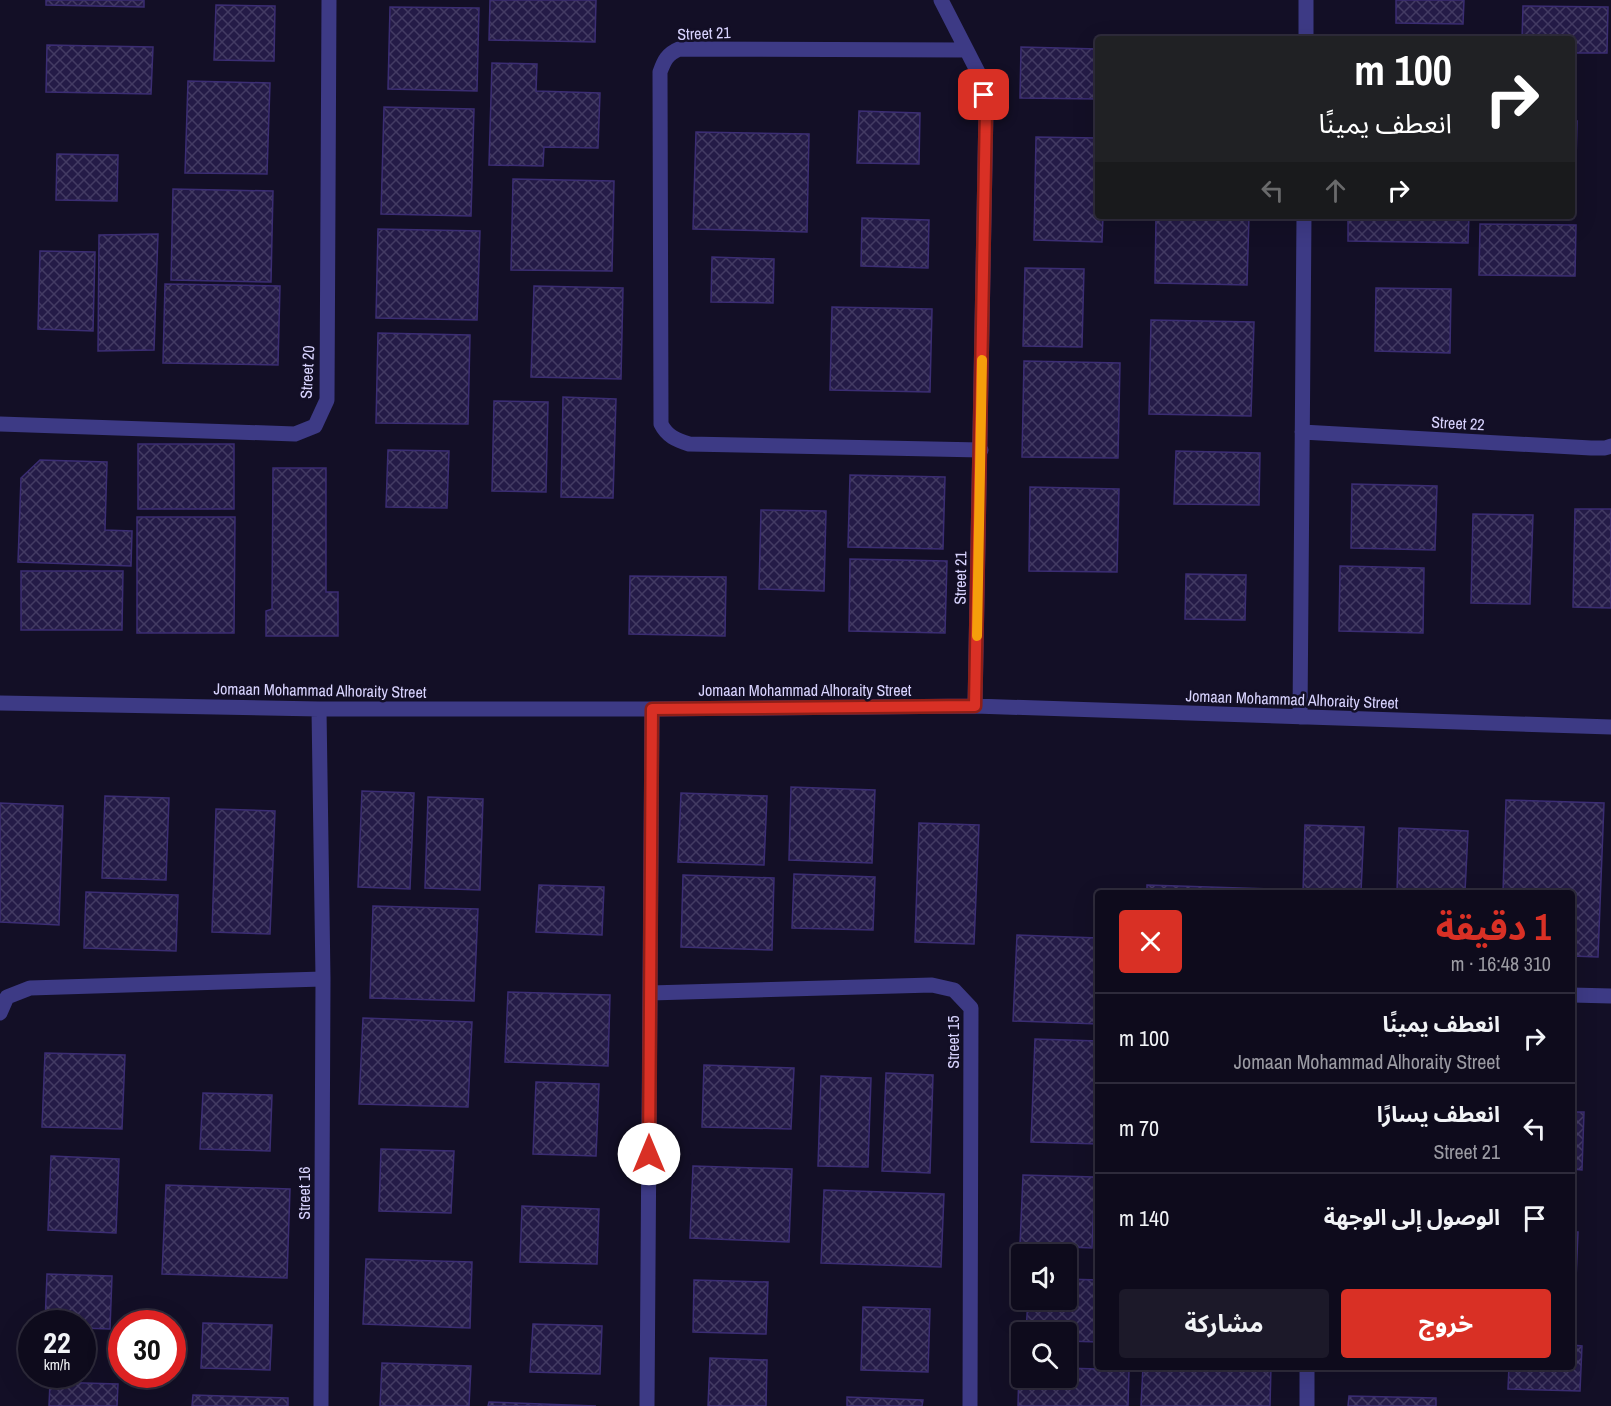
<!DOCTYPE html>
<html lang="ar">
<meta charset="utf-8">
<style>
body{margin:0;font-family:"Archivo Narrow","Noto Sans Arabic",sans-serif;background:#1c1929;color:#f1f3f6;direction:rtl;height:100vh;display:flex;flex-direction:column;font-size:22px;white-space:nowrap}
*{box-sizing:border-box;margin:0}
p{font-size:20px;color:#9b9ba3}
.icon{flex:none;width:33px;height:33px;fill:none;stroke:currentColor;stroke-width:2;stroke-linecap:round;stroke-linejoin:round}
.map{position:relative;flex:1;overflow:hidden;direction:ltr}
.side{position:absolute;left:1095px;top:890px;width:480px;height:480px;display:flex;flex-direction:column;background:#0e0b1c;border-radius:6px;box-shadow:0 6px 24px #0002,0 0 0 2px #2e2b3b;direction:rtl}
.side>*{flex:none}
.guide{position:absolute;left:1095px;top:36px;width:480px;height:183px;border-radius:6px;box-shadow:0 6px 24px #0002,0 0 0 2px #2e2b3b;direction:rtl;background:#202124;color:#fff;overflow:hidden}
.fabs{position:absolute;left:1011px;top:1244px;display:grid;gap:12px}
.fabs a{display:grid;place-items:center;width:66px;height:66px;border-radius:6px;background:#0e0b1c;box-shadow:0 6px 24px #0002,0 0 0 2px #2e2b3b;font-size:30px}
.speed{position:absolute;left:18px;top:1310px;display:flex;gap:12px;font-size:30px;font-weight:700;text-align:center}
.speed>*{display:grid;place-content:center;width:78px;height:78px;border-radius:50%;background:#0e0b1c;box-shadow:0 6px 24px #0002,0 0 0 2px #2e2b3b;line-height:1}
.speed small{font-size:15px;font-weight:400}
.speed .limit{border:9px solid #d22;background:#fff;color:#111}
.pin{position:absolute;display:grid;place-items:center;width:51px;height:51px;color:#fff;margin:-26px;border-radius:12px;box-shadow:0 3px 9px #0006}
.me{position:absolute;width:66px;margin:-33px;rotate:0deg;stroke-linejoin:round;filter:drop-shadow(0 0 4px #0008)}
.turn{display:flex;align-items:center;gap:21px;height:126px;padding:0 24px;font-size:27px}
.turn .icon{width:78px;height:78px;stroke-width:2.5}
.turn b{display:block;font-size:42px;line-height:51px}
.lanes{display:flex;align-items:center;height:57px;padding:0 24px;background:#0003;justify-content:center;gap:30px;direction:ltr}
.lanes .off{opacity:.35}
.round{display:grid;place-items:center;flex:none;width:63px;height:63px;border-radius:6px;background:#1c1929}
.headline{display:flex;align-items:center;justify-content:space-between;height:102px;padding:0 24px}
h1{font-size:36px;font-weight:700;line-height:45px;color:#d93025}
.button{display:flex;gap:12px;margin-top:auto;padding:12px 24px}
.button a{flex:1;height:69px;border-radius:6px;background:#d93025;color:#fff;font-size:24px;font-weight:700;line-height:69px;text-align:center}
.button a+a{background:#1c1929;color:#f1f3f6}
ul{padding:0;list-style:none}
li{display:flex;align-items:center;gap:18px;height:90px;padding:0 24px;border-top:2px solid #2e2b3b}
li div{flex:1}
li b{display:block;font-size:22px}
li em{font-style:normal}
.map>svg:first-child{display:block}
</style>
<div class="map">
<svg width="1611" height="1406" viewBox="0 0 1611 1406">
<defs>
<pattern id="building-cross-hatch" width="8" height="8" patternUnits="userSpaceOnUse" patternTransform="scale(1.5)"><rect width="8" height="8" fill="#241b47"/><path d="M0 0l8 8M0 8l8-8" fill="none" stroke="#433b63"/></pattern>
</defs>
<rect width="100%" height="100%" fill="#130f26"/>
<path fill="url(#building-cross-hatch)" stroke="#3b2d73" stroke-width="1.5" d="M46 0H144V7L46 5Z
M490 0H596L595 42 489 40Z
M1396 0H1464L1463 24 1396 23Z
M216 5 275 6 274 61 214 60Z
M1523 6 1608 7 1607 53H1572V39H1522Z
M390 7 479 8 477 91 388 89Z
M47 45 153 47 151 94 46 92Z
M1021 47 1098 49V99L1020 98Z
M492 63 537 64 536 91 600 93 598 148 544 147 543 166 489 165Z
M188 81 270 83 267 174 185 173Z
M384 107 474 109 471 216 381 214Z
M859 111 920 113 919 164 857 163Z
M1572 121H1577L1576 161H1572Z
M696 132 809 134 807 232 693 229Z
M1036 137 1098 138V216H1103L1102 242 1034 240Z
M57 154 118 155 117 201 56 200Z
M513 179 614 181 612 271 511 270Z
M173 189 273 191 271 282 171 280Z
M1156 216H1249L1247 285 1155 283Z
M1348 216H1469L1468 243 1348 241Z
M862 218 929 220 928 268 861 266Z
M1480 224 1576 225 1575 276 1479 275Z
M378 229 480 231 477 320 376 318Z
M158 234 154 350 98 351 99 235Z
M40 251 95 252 93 331 38 329Z
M712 257 774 259 773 303 711 302Z
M1025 268 1084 269 1082 347 1023 346Z
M165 284 280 286 278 365 163 363Z
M534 286 623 288 621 379 531 377Z
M1376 288 1451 289 1450 353 1375 351Z
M832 307 932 309 930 392 830 390Z
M1151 320 1254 322 1251 416 1149 414Z
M378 333 470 335 468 424 376 423Z
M1024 361 1120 363 1118 458 1022 457Z
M563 397 616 399 613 498 561 497Z
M494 401 548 402 546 492 492 491Z
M138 444H234V509H138Z
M388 450 449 451 447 508 386 507Z
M1176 451 1260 453 1259 505 1174 504Z
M40 460 107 462 105 530 132 531 131 566 18 562 21 478Z
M273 468H326V592H338V636H266V611L272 609Z
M850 475 945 477 943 549 848 547Z
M1352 484 1437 486 1435 550 1351 548Z
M1030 487 1119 489 1117 572 1029 571Z
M1575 509H1611V608L1573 607Z
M761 510 826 511 824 591 759 589Z
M1473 514 1533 515 1530 604 1471 603Z
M137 517H235L234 633H137Z
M850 559 947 561 945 633 849 631Z
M1340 566 1424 568 1423 633 1339 631Z
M21 571H123L122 630H21Z
M1186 574 1246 575 1245 620 1185 619Z
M630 576 726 577 725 636 629 634Z
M791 787 875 790 872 863 789 860Z
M362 791 414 793 410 889 358 887Z
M681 793 767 796 764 865 678 862Z
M105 796 169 798 166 880 102 878Z
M428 797 483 799 480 890 425 888Z
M1506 800 1604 803 1598 957 1572 956V892H1503Z
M0 803 63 806 59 925 0 922Z
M216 809 275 811 270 934 212 932Z
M919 823 979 825 974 944 915 942Z
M1305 825 1364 827 1361 892H1303Z
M1399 828 1468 831 1465 892H1397Z
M794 874 875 877 873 930 792 928Z
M683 875 774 878 772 950 681 947Z
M539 885 604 887 602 935 536 932Z
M1147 885 1273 889V892H1147Z
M86 892 178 895 176 951 84 948Z
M373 906 478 909 474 1001 370 998Z
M1017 935 1098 938V1024L1013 1021Z
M508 992 610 995 608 1066 505 1062Z
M363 1018 472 1022 468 1107 359 1104Z
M1035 1039 1098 1041V1144L1031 1142Z
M45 1053 125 1055 122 1129 42 1127Z
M704 1065 794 1068 791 1129 702 1127Z
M886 1073 933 1075 930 1173 882 1171Z
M821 1076 871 1078 868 1167 818 1166Z
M536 1082 599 1084 596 1156 533 1154Z
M203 1093 272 1095 270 1151 200 1149Z
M1572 1112H1584L1582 1170 1572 1169Z
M381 1149 454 1151 451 1213 379 1211Z
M51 1156 119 1159 116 1233 48 1230Z
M693 1166 792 1169 789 1242 690 1238Z
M1023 1175 1095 1177 1092 1248 1020 1245Z
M166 1185 290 1189 287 1278 162 1274Z
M824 1190 944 1194 941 1267 821 1263Z
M522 1206 599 1209 597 1264 520 1262Z
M1572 1232H1578L1576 1279H1572Z
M366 1259 472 1262 470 1328 363 1324Z
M47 1274 112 1276 110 1329 82 1328V1323H45Z
M1066 1279 1098 1280V1342L1066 1341V1332H1026L1028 1299H1066Z
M694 1280 768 1282 766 1334 693 1332Z
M863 1307 930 1309 928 1372 861 1370Z
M203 1323 272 1325 270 1370 201 1368Z
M533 1324 602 1326 600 1374 530 1372Z
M1572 1345 1582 1346 1580 1391 1508 1389 1509 1366H1572Z
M710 1358 767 1360 766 1406H708Z
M382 1363 471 1366 469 1406H380Z
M1019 1366H1022V1377H1066V1368L1129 1370 1128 1406H1018Z
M1143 1366H1271L1270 1406H1141Z
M50 1382 118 1384 117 1406H49Z
M193 1395 288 1398V1406H192Z
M1349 1396 1436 1398V1406H1348Z
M847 1397 923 1400 922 1406H847Z
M489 1402 596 1406H488Z"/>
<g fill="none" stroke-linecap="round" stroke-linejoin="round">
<path stroke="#3d3a85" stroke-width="15" d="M941 0 983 82 986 109 975 706
M1306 39V0
M966 50 679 49C667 54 664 61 660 72L661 424C667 436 676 440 689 444L981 450
M0 424 295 434 315 426 327 400 329 0
M1302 432 1591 448H1605L1611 446
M0 703 319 709H652L975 706 1611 727
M319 709 323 979 321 1406
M1300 717 1304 216
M650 993 932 985 954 990 971 1008 970 1406
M1572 995 1611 996
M0 1013 7 997 30 988 323 979
M1307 1366V1406
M647 1406 652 709"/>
</g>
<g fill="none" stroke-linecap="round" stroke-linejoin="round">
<g stroke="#8d1f18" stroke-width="15">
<path id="route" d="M649 1154 652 709 975 706 986 109 984 95"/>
</g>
<use href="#route" stroke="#d93025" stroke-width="10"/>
<path stroke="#f59e0b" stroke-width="10" d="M977 636 982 360"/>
</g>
<g text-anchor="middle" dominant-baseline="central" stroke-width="5" stroke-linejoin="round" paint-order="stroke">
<g font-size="16" fill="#d9d4ff" stroke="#130f26">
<text transform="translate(704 33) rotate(-2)">Street 21</text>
<text transform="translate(307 372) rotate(-87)">Street 20</text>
<text transform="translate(1458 423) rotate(3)">Street 22</text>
<text transform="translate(960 578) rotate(-89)">Street 21</text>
<text transform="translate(320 690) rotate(1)">Jomaan Mohammad Alhoraity Street</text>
<text x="805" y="690">Jomaan Mohammad Alhoraity Street</text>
<text transform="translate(1292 699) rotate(2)">Jomaan Mohammad Alhoraity Street</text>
<text transform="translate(953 1042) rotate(-90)">Street 15</text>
<text transform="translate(304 1193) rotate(-90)">Street 16</text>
</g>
</g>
</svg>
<div class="fabs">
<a><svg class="icon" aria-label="sound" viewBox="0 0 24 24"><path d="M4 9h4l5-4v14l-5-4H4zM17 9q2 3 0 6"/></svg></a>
<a><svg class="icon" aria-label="search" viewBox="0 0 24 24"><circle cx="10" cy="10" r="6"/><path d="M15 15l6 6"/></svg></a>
</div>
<div class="speed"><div>22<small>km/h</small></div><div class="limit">30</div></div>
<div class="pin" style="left:984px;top:95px;background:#d93025"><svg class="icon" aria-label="arrive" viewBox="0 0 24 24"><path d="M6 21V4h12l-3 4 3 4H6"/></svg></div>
<svg class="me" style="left:649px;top:1154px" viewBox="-20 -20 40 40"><circle r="19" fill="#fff"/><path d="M0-13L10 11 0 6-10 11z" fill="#d93025"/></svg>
<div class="guide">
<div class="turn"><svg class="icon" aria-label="right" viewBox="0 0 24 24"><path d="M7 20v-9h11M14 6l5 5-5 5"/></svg><div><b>100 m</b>انعطف يمينًا</div></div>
<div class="lanes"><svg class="icon off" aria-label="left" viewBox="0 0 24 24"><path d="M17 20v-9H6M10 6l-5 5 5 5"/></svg><svg class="icon off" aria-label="ahead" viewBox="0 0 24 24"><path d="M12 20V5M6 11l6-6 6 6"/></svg><svg class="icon" aria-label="right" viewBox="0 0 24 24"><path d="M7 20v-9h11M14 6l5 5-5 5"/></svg></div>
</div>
<section class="side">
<div class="headline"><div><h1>1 دقيقة</h1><p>310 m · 16:48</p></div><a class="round" style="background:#d93025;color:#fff"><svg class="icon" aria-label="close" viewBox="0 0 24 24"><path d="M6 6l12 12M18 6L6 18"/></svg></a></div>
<ul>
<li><svg class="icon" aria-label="right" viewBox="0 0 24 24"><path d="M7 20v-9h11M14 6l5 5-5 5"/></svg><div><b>انعطف يمينًا</b><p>Jomaan Mohammad Alhoraity Street</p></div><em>100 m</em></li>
<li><svg class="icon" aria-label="left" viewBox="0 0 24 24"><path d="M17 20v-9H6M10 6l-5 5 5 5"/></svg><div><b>انعطف يسارًا</b><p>Street 21</p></div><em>70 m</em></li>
<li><svg class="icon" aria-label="arrive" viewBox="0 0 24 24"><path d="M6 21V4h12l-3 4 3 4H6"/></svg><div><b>الوصول إلى الوجهة</b></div><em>140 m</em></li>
</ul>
<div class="button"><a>خروج</a><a>مشاركة</a></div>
</section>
</div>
